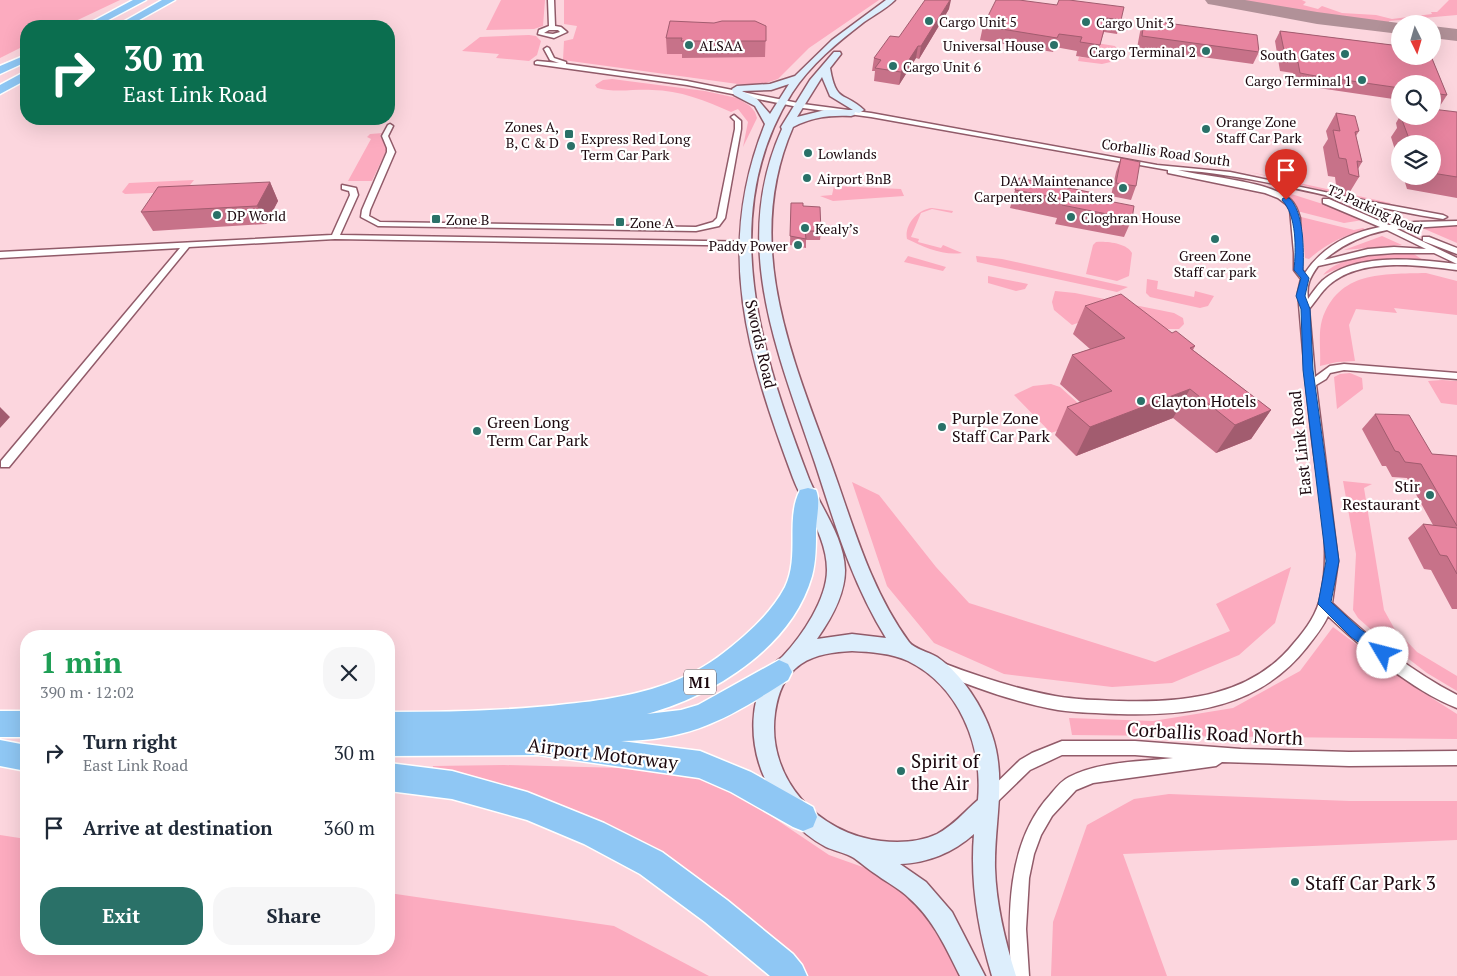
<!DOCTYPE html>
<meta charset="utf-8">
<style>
body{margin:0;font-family:"PT Serif",serif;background:#f6f6f7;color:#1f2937;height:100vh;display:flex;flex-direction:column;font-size:19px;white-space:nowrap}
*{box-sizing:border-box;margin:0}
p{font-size:16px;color:#747a83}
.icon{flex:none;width:28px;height:28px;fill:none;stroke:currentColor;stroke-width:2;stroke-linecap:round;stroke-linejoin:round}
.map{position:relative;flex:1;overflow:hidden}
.details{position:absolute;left:20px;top:630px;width:375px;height:325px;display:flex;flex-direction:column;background:#fff;border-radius:20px;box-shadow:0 5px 20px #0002}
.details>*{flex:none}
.banner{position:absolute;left:20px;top:20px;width:375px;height:105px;border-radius:20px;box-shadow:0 5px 20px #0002;background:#0b6e4f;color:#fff;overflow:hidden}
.needle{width:32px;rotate:175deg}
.fabs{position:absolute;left:1391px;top:15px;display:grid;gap:10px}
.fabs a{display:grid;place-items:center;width:50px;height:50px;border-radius:50%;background:#fff;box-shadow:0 5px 20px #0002;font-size:25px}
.pin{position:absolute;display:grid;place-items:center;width:42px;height:42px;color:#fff;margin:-51px -21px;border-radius:50% 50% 50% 0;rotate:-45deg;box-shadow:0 0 5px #0007}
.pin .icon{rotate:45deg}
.me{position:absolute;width:55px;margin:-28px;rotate:307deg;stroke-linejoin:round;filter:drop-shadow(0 0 4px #0008)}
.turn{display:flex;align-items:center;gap:18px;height:105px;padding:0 20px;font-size:22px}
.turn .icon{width:65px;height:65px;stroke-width:2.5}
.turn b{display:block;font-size:35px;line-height:42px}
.round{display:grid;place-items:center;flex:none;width:52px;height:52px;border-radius:20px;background:#f6f6f7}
.headline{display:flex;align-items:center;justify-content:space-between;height:85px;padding:0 20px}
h1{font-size:30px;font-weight:700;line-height:38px;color:#1e9e55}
.action{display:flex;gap:10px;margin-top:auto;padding:10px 20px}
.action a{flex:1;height:58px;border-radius:20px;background:#2a7168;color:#fff;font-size:20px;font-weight:700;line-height:58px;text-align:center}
.action a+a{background:#f6f6f7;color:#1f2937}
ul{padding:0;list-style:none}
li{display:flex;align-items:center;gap:15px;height:75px;padding:0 20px}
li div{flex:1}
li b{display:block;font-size:19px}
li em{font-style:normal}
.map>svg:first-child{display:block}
</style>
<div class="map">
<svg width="1457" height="976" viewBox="0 0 1457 976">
<rect width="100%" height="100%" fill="#fcd6de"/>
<path fill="#fcabbf" d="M0 0H120L65 26H26V45L0 58Z
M501 0H545L543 26 534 29 486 30Z
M564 0H879L809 48 778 79 760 85H745L563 60 564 41 573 39 577 26 564 24Z
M1240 0H1302L1306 2 1303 5 1318 9 1322 6 1342 13 1376 15 1392 19 1432 14 1431 12H1437L1449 0H1457V15L1389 21V23L1301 12Z
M529 35 536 36 541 41 537 55 529 61 496 58 499 54 462 51 480 37Z
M1071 39 1115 46 1117 49 1115 61 1102 64 1078 61 1079 57 1096 59 1098 49Z
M612 79 705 91 737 98 750 106 755 112 757 118 743 147 748 122 738 109 731 112C707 101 679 90 652 90 634 89 615 93 597 88L595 85 603 80Z
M383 133 380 135 387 149 372 181H348L371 139 367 137 370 134Z
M1250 172 1390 203 1392 208Z
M194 180 186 190 180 192 125 194 122 192 129 183Z
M834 186 901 189 904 196 833 201 820 196 832 195Z
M1285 192 1329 206 1363 220 1344 223 1297 211 1295 204 1282 194Z
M932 208 953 211 952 213 932 209 921 213 911 237 919 239 918 242 941 248 943 245 962 253C943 256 924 247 907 239 904 225 918 209 932 208Z
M1301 217 1354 230 1363 228 1366 230C1344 235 1326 244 1309 259L1305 258Z
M1457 226V243L1420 227Z
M1382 236 1402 245 1344 250Z
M1096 242C1106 241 1127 243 1132 253L1129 276 1117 281 1086 274 1093 245Z
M1392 254H1414L1423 260 1437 263C1398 260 1360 257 1323 275 1339 257 1369 256 1392 254Z
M908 256 946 267 943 271 904 262Z
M976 256 1002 259 1128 287 1117 292 977 262Z
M1426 273 1457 281V315L1394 308 1397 313 1356 309 1349 325 1355 361 1337 362 1320 366C1321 352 1318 333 1322 320 1338 271 1383 274 1426 273Z
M988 276 1028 284 1025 289 1016 291 988 283Z
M1147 279 1158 281 1157 289 1194 297 1195 291 1214 296 1208 306 1200 308 1150 297 1146 293Z
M1055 291 1075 293 1174 313 1183 318 1184 324 1179 329H1165L1100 315 1072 325 1054 310 1052 302Z
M1350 373 1362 378 1363 389 1337 409 1334 377 1340 374Z
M1442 380 1457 381V405L1441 403 1428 381Z
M1051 384 1060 387 1088 412 1082 422 1051 433 1014 395 1033 386Z
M1343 481 1372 484 1364 488 1384 610 1394 628 1417 652 1457 676V691L1427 673 1376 634 1358 618 1353 610 1356 554Z
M852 482 879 495 936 567 969 603 1155 662 1230 631 1216 604 1291 567 1275 623 1239 655 1172 683 1112 687 1004 674 934 643 887 586Z
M1333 627 1413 686 1457 714V739L1072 735 1069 718 1153 721 1233 708 1300 671Z
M504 765 662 769 692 774 738 794 829 855 871 870 890 880 921 911 941 941 960 976H802L703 889 432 774 433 766Z
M1169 794 1350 801H1457V840L1123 854 1167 976H1051L1053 922 1087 825 1134 799Z
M0 835 26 839V949H389V893L614 926 709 976H0Z"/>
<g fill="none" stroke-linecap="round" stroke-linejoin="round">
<path fill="#b19198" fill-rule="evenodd" d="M1205 0H1245L1317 12 1406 24H1400V34L1317 24 1214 5 1208 4Z
M1432 26 1457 29V41L1432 38Z"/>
<g stroke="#915b69" stroke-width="3">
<path id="minor" d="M548 0H554L555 26 561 27 567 32 554 38 538 34 539 30 549 26ZM549 30H558L560 32 553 34 544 33Z
M547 47 549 48 554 58 566 62V64L687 81 803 104 871 113 1157 165 1230 172 1372 202 1443 215 1447 217 1443 219C1354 206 1268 176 1178 170 1206 177 1271 181 1291 200 1296 205 1298 211 1300 218L1302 270 1305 273C1323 246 1349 233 1380 227L1323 203V199H1329L1389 225 1415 222 1457 221V225L1397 229 1457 258V264L1434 253H1394L1368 255 1318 266C1310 277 1306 285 1308 299 1312 293 1317 286 1322 281 1355 252 1417 259 1457 264V270C1419 265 1360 257 1329 285 1321 292 1316 301 1309 309L1315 377 1330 366 1344 364 1457 373V379L1344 370 1330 373 1326 379 1316 385 1338 561 1332 603C1370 639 1411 671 1457 695V708C1413 691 1362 648 1328 616 1323 627 1315 637 1307 647 1259 708 1191 716 1119 714 1098 713 1078 713 1058 710 1017 703 977 688 938 673L936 669 938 665 943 663C979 677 1017 689 1055 696 1076 700 1098 700 1119 701 1183 703 1251 697 1294 643 1307 628 1317 614 1321 595 1332 545 1318 489 1312 438 1306 390 1302 341 1298 292L1301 279 1294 270V253L1290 209 1286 204 1278 198 1265 193 1168 173V170L871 117 803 108 687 85 535 64V62L537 61 559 63 550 60 544 49ZM1387 230 1426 249 1394 247 1368 249 1324 260C1343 244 1363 235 1387 230Z
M734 115 741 121V129L725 218 719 226 696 231 378 226 361 217 362 210 387 152V148L382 136 388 125 390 124 393 126 388 136 395 152 370 210 369 216 380 222 696 227 713 222 717 218 735 129V121L731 117Z
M342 185 356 188 358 195 340 235 767 242 771 244 767 246 335 239 189 247 9 467H1V461L180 248 0 258V252L332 235 350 195 349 191 342 189Z
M1423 237H1429L1457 248V254L1423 241Z
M1062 741H1135L1241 749 1349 752 1457 751V765L1349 766 1222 762 1216 766 1093 783 1076 790 1052 816 1041 835 1034 854 1029 878 1026 929 1029 976H1011C1008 916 1006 843 1050 795 1055 789 1061 781 1069 777 1100 761 1139 762 1173 758L1135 755H1062L1030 770 994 805 989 808 984 805 981 800 984 795 1020 760 1032 753Z"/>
</g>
<g stroke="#915b69" stroke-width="3">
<path id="secondary" d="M886 0H895C886 9 874 15 864 22 838 42 810 65 792 93 715 215 762 356 809 479 821 508 844 537 845 570 845 595 831 619 817 639L852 634 886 638C851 581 835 524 815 463 778 353 730 244 782 129L781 127 810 80 834 52H840L841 54 830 68C836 104 844 91 864 110L859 113 855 112 854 115 851 116C830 115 812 117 793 127 743 242 790 352 830 461 853 524 869 587 909 642 914 649 929 652 937 657 962 674 983 707 992 735 1007 779 994 823 995 868 996 904 1005 941 1016 976H992C978 930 970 882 974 834 954 852 928 863 900 864L926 882 952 912 985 976H960C946 948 933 919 909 898 900 889 888 883 877 875 869 870 861 863 854 858 846 853 835 851 826 847 798 832 777 807 765 779 749 744 748 698 772 666 775 662 780 659 783 656 802 636 827 599 827 570 827 537 804 507 793 478 748 357 714 250 765 124L755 106 734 95 732 89 737 86 770 84 795 76 832 40ZM822 77 830 96 853 110H825L797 117ZM789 84 770 114 757 99 742 91 771 90ZM852 651C871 652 891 653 908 661 959 686 983 745 978 800 965 811 953 826 937 834 920 842 900 843 881 841 818 834 766 778 775 713 778 693 784 676 801 664 816 654 834 652 852 651Z"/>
</g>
<g stroke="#fff" stroke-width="3">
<path id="motorway" d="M133 0H146L97 26H84Z
M162 0H175L132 24 128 25 123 22Z
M26 55V62L0 74V66Z
M26 71V80L0 94V85Z
M808 488 816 490C821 501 816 519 816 531 816 546 816 561 812 576 792 647 713 696 647 714L681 710 698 705 779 660 788 664 792 672 788 680C730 717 693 740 621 741L700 751 751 772 813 807 817 817 813 827 803 831 793 827 731 792 699 778 538 755 389 756V712C449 712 508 711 567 704 608 700 651 693 688 675 709 665 727 651 744 636 760 622 775 606 785 587 800 556 785 519 800 490Z
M0 711H26V737H0Z
M0 740 26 745V771L0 766Z
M389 763 452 771 527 792 604 823 662 852 727 900 793 954 802 965 807 976H770L705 922 640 874 584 844 527 820 452 799 389 791Z"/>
</g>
<use href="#minor" fill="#fff" fill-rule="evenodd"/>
<use href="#secondary" fill="#ddeefc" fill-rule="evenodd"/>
<use href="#motorway" fill="#8fc7f4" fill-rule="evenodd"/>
</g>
<path fill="#c77289" d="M1057 5 1121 20 1117 34 1104 32 1095 59 1076 56 1077 51 1055 47 1053 52 980 40 983 26Z
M949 9 919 59 916 58 899 85 874 81 875 71H872L874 58 899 37Z
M1144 20 1259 52 1253 64 1137 48 1140 32Z
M766 26 765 57 682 58V54H667L666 38Z
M1280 31 1400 46V56H1431L1447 95 1440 106 1432 105V84H1400V100L1305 86 1294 84 1293 73 1280 71 1275 41Z
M1457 112V198L1407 189 1403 176H1432V144H1400V166L1391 137 1397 128 1396 123 1400 116H1432Z
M1336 113 1359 131 1356 136 1362 162 1358 169 1359 177 1348 195 1337 193 1335 177 1328 176 1323 147 1328 139 1326 131Z
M1121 158 1136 186 1131 200 1111 196 1116 172Z
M270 182 278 201 266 224 153 231 141 212Z
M1015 190 1093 198 1132 219 1124 237 1055 224 1057 218 1010 208Z
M791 203 803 206 821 231 820 240H806V248L790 245Z
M1085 306 1172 333 1195 346 1193 350 1271 410 1251 439 1216 453 1173 418 1076 456 1055 435 1067 407 1080 402 1060 384 1072 355 1090 349 1073 334Z
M1375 414 1432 454 1457 456V609H1452L1431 570 1424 569 1408 538 1423 524 1433 525 1407 478 1392 477 1386 466H1382L1362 429Z"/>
<path fill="#a25c6f" d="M950 0H951L949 9 919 59 921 46Z
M918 46 916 58 899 85 901 72Z
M270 182 278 201 266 224 257 206Z
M1190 389 1173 418 1076 456 1090 427Z
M0 407 10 417 0 428Z
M1271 410 1251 439 1216 453 1235 425Z"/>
<path fill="#e7849f" stroke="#a25c6f" d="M925 0H950L921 46H918L901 72 875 68 881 60 874 58 890 36 899 37Z
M996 0H1019L1057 5 1059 0H1069L1124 7 1121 20 1107 18 1100 45 1080 42 1082 37 1059 34 1057 38 983 26Z
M1144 20 1257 35 1259 52 1142 36Z
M670 21 714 23 722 21H755L766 26V41H681L682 38H666Z
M1280 31 1400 46V56H1431L1447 95 1432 93V84H1400V88L1310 75 1300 73 1298 62 1286 60Z
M1432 109 1457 112V177L1432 173V144H1411L1402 120 1412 121 1411 116H1432Z
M1336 113 1355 116 1359 131 1355 132 1362 162 1357 161 1359 177 1349 174 1346 159 1339 158 1333 130 1340 131Z
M1121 158 1140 162 1136 186 1116 183Z
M1019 178 1094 193 1093 198 1134 206 1132 219 1062 205 1063 199 1015 190Z
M270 182 257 206 141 212 158 187Z
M791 203H803V206L820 207 821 231H805L806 239 790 236Z
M1121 294 1172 333 1176 331 1195 346 1190 348 1271 410 1235 425 1190 389 1090 427 1067 407 1112 391 1072 355 1125 338 1085 306Z
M1375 414 1409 415 1432 454 1457 456V526L1421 464 1405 462 1399 452 1395 451Z
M1423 524 1457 528V574L1447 556 1440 555Z"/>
<path fill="#1a73e8" stroke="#114b97" d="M1283 198H1289C1304 211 1304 251 1303 270L1309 278 1305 296 1310 309 1313 370 1339 561 1331 602 1360 629 1388 649 1390 653 1388 657 1383 659 1351 637 1318 604 1326 561 1303 370 1301 309 1296 296 1301 278 1294 270C1296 249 1297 216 1282 200Z"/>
<g fill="#2a7168" stroke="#fff" stroke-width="2">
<circle cx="929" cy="21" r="5"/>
<circle cx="1086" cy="22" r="5"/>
<circle cx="689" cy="45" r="5"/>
<circle cx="1054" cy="45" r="5"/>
<circle cx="1206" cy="51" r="5"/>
<circle cx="1345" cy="54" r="5"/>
<circle cx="893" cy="66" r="5"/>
<circle cx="1362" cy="80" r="5"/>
<circle cx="1206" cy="129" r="5"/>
<rect x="564" y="129" width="10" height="10" rx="2.5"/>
<circle cx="571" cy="146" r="5"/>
<circle cx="808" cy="153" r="5"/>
<circle cx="807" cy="178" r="5"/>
<circle cx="1123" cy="188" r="5"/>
<circle cx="217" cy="215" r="5"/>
<circle cx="1071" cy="217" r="5"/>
<rect x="431" y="214" width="10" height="10" rx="2.5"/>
<rect x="615" y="217" width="10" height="10" rx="2.5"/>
<circle cx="805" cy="228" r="5"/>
<circle cx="1215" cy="239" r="5"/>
<circle cx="798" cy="245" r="5"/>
<circle cx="1141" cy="401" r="5"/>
<circle cx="942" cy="427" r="5"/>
<circle cx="477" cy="431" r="5"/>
<circle cx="1430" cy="495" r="5"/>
<circle cx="901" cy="771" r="5"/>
<circle cx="1295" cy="882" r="5"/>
</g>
<g text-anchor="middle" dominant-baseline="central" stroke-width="4.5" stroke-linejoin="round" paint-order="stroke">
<g font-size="14" fill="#1c080e" stroke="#fff" text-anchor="start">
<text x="939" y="21">Cargo Unit 5</text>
<text x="1096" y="22">Cargo Unit 3</text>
<text x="699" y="45">ALSAA</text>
<text x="1044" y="45" text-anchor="end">Universal House</text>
<text x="1196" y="51" text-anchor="end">Cargo Terminal 2</text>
<text x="1335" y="54" text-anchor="end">South Gates</text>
<text x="903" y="66">Cargo Unit 6</text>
<text x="1352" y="80" text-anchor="end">Cargo Terminal 1</text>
<text x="1216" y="121">Orange Zone<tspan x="1216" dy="16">Staff Car Park</tspan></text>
<text x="559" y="126" text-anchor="end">Zones A,<tspan x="559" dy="16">B, C &amp; D</tspan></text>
<text x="581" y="138">Express Red Long<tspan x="581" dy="16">Term Car Park</tspan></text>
<text x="818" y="153">Lowlands</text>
<text x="817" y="178">Airport BnB</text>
<text x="1113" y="180" text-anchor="end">DAA Maintenance<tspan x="1113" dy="16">Carpenters &amp; Painters</tspan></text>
<text x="227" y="215">DP World</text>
<text x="1081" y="217">Cloghran House</text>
<text x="446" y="219">Zone B</text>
<text x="630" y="222">Zone A</text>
<text x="815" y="228">Kealy’s</text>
<text x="788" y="245" text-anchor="end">Paddy Power</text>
<text x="1215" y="255" text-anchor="middle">Green Zone<tspan x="1215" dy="16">Staff car park</tspan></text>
</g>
<g font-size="14" fill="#1c080e" stroke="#fff">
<text transform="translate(1166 152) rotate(8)">Corballis Road South</text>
<text transform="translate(1375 209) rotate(24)">T2 Parking Road</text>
</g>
<rect fill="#fff" stroke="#605256" stroke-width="1" x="684" y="669.5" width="32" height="25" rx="4"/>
<g font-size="15" font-weight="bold" fill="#1c080e">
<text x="700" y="682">M1</text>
</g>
<g font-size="16" fill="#1c080e" stroke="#fff">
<text transform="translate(761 344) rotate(77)">Swords Road</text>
<text transform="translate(1300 443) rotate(-96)">East Link Road</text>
</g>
<g font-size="16" fill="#1c080e" stroke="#fff" text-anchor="start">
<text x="1151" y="401">Clayton Hotels</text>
<text x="952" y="418">Purple Zone<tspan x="952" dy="18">Staff Car Park</tspan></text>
<text x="487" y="422">Green Long<tspan x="487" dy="18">Term Car Park</tspan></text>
<text x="1420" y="486" text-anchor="end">Stir<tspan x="1420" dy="18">Restaurant</tspan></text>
</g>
<g font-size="19" fill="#1c080e" stroke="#fff">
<text transform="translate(1215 733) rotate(3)">Corballis Road North</text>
<text transform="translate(603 753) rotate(7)">Airport Motorway</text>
</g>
<g font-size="19" fill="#1c080e" stroke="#fff" text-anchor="start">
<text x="911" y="760">Spirit of<tspan x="911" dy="22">the Air</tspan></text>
<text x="1305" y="882">Staff Car Park 3</text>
</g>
</g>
</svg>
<div class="fabs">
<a><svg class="needle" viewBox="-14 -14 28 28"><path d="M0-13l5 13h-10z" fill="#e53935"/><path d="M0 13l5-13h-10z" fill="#747a83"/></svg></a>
<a><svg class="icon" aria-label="search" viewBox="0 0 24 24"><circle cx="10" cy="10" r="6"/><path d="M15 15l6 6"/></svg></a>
<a><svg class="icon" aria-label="layers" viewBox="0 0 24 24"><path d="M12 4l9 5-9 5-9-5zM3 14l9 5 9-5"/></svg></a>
</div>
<div class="pin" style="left:1286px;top:200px;background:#d93025"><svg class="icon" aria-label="arrive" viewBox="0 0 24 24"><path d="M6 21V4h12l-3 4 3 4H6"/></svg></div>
<svg class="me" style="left:1383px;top:653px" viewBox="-20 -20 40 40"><circle r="19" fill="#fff"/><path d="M0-13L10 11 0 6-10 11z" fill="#1a73e8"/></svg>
<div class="banner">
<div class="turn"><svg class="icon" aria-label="right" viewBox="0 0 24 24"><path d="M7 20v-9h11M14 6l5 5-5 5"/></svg><div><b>30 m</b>East Link Road</div></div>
</div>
<section class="details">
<div class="headline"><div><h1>1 min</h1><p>390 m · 12:02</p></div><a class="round"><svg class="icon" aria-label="close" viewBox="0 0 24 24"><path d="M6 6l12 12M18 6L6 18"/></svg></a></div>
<ul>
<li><svg class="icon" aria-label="right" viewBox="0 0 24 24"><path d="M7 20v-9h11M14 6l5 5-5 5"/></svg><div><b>Turn right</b><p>East Link Road</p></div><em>30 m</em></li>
<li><svg class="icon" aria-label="arrive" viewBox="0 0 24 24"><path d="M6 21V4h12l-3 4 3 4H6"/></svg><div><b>Arrive at destination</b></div><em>360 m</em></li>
</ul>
<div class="action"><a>Exit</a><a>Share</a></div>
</section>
</div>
